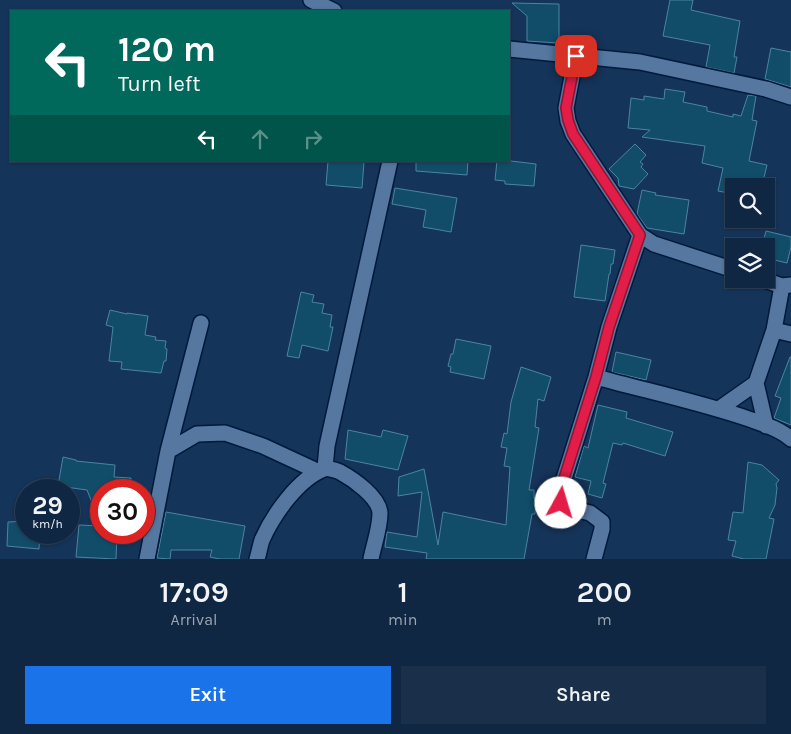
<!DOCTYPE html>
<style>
body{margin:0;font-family:Karla,sans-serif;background:#192f4a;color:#f1f3f6;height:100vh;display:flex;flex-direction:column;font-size:19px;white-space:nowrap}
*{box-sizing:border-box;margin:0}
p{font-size:16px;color:#9ca5b2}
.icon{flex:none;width:28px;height:28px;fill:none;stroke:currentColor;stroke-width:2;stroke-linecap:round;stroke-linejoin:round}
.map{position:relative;height:559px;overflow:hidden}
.panel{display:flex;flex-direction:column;background:#102743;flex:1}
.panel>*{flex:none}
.banner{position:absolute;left:10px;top:10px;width:500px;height:152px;border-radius:0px;box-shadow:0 1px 4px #0004,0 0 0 1px #30445c;background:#00695c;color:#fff;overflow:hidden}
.controls{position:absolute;left:725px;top:178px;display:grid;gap:10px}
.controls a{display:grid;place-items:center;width:50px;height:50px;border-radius:0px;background:#102743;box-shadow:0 1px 4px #0004,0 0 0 1px #30445c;font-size:25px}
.speed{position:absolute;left:15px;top:479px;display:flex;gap:10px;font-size:25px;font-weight:700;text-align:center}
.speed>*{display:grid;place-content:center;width:65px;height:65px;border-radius:50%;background:#102743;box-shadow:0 1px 4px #0004,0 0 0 1px #30445c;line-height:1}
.speed small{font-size:12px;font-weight:400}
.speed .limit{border:8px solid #d22;background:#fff;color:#111}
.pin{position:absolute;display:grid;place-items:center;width:42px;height:42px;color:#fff;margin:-21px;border-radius:10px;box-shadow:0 2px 8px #0006}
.me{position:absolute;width:55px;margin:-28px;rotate:6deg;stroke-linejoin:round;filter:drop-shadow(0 0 4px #0008)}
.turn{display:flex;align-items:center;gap:18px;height:105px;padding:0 25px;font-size:22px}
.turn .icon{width:65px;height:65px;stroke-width:2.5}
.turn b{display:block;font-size:35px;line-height:42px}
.lanes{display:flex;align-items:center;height:48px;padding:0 25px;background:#0003;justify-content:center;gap:25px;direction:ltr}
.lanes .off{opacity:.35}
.eta{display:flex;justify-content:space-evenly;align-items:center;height:85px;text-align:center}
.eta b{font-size:30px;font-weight:600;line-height:35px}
.primary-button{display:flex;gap:10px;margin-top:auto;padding:10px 25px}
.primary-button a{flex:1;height:58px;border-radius:0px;background:#1a73e8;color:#fff;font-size:20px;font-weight:600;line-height:58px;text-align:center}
.primary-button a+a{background:#192f4a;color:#f1f3f6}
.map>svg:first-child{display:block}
</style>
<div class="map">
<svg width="791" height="559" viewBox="0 0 791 559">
<rect width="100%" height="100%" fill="#153459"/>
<path fill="#114d69" stroke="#4c84a2" d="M670 0H693L691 10 740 21 734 57H737L734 73 706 67 710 45 663 36Z
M512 3 559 4V43L527 41V16Z
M771 48 791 52V87L765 79Z
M665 89 685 92 683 102 707 107V111L733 117V114L741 116 748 95 756 96 752 120 757 121 749 161 767 165 762 186H734V194L718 191 723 168 702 163 705 146 642 137 650 130 628 128 631 98 644 100V96L664 99Z
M635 144 646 155 640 162 643 164 641 167 648 174 634 189 619 186 618 178 609 169Z
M328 161 364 162 362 188 326 185Z
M416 161H468L467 175 416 171Z
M497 161H511L536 164 534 186 505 184V181L495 180Z
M395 188 457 198 451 232 423 227 426 210 392 204Z
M642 190 656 193 655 195 689 200 684 234 647 228 637 214Z
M766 231 791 237V247L787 263 766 258V246H762Z
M581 245 615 250 613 264H611L610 274H609L605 301 574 297Z
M301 292 314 295 312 302 324 304 322 313 332 315 330 327H333L328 351 302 345 299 358 287 356Z
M110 310 127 314V313L148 316 145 335 156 337 155 340 166 341 165 348 167 349 166 361H164L161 373 121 369 122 362 109 361 113 327 106 325Z
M456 339 491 346 484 379 450 372 451 367 448 366 451 354H453Z
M616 352 651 360 646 380 612 372Z
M790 357H791V425L774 418 781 398 775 396Z
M521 367 551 377 544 401 538 399 535 427 539 428 529 490H534V498H536L535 514H532L524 559H426L427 553 385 547 387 532 417 537 422 492 398 496 399 477 424 469 438 545 443 512 506 525 510 467 504 466 507 448 501 447 504 433 507 434 511 402Z
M598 405 627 412 626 418 673 432 665 456 623 443 622 445 613 443 603 483 606 484 602 498 588 494 591 481 575 477 584 446 588 448Z
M348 430 381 437 383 430 408 436 398 470 345 459Z
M63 457 76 460V461L115 465 114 477 131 478V490H101V525L87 490 58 486Z
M748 462 762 465 779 480 776 484 777 488 775 505 769 518 774 519 766 559H744L732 556 736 541 728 540 733 512 743 513Z
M166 512 245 526 239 559H220L210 557 212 550H171L170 559 157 558Z
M26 521V532H40L39 549 7 546 8 522Z
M79 525 101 526V532H117L116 559 76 557Z"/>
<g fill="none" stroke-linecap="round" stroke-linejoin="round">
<g stroke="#001a3d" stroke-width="18">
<path id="minor" d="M311 0 334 11
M509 49 640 62 766 89 791 97
M576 56 566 108 568 121 573 134 640 235 654 244 734 270
M762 279 782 286 791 285
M774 330 791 334
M596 377C647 391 699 402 749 419 763 424 780 429 791 439
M719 409 756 383
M766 426 756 383 774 330 782 286
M168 451 197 434 225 433 263 446 317 471
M147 559 168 451 201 323
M257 559C259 553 260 546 262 540 273 515 298 479 324 469
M371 559C374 544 380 528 380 513 379 497 353 479 340 472 336 470 330 469 325 468L327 446 390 161
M594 559 602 529V522L590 513 566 507 561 503 560 497 561 488 596 377 609 327 640 235"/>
</g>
<use href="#minor" stroke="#5677a0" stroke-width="15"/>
</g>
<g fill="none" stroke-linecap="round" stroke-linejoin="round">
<g stroke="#92132f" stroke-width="12">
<path id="route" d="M561 503 560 497 561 488 596 377 609 327 640 235 573 134 568 120 566 108 576 56"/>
</g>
<use href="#route" stroke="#e11d48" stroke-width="9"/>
</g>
</svg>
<div class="controls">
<a><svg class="icon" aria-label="search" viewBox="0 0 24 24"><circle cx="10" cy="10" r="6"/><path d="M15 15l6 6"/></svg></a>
<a><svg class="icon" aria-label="layers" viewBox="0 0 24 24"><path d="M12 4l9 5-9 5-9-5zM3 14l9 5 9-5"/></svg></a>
</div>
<div class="speed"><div>29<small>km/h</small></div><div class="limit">30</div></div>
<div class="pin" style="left:576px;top:56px;background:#d93025"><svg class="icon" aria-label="arrive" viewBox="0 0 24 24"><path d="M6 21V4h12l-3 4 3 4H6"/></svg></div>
<svg class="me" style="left:561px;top:503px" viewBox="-20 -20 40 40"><circle r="19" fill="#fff"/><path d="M0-13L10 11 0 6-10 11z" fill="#e11d48"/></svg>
<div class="banner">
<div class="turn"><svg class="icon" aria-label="left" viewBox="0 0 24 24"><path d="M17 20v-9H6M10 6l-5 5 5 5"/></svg><div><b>120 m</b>Turn left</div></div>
<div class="lanes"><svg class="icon" aria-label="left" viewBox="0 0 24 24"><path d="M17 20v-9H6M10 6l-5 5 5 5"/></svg><svg class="icon off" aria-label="ahead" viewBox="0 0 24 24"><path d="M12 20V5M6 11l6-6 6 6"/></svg><svg class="icon off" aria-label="right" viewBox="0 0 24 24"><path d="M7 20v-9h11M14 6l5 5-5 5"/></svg></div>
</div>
</div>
<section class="panel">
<div class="eta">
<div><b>17:09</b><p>Arrival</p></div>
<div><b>1</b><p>min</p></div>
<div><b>200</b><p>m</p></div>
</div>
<div class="primary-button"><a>Exit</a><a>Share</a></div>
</section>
